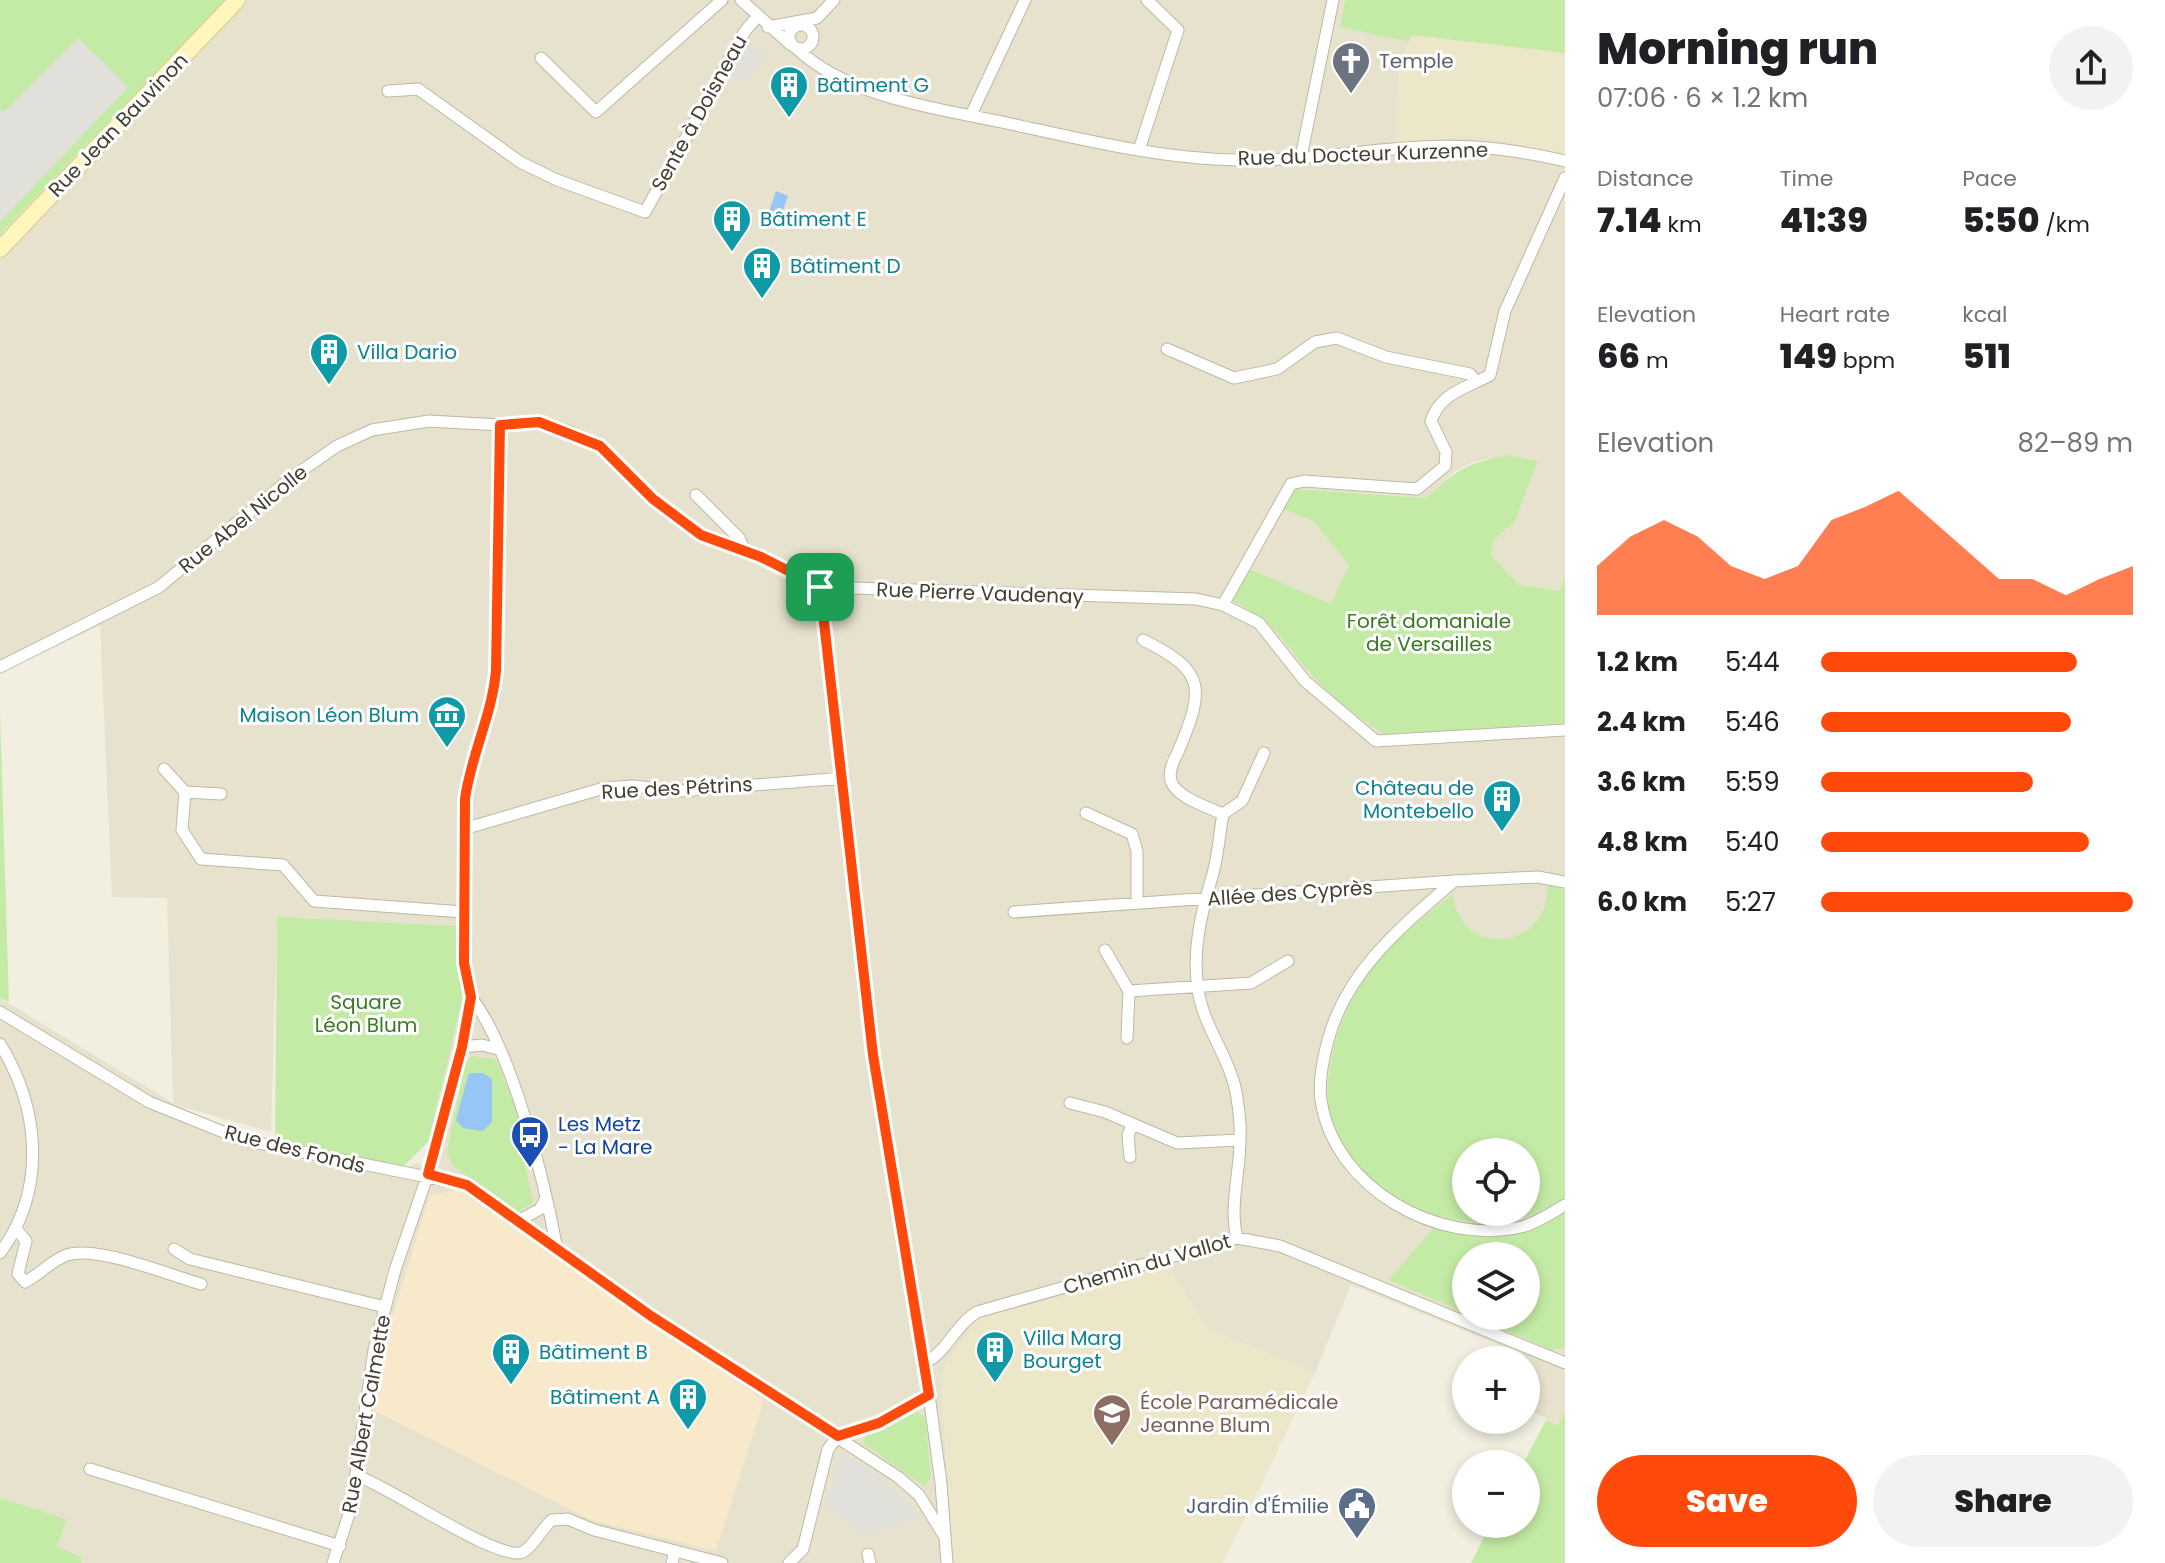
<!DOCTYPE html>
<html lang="en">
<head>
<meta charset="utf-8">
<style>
	:root { --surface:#fff; --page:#f2f2f2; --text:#202124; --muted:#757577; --accent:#ff4a0b }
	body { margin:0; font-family:Poppins,sans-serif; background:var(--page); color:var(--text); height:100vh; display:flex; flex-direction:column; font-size:30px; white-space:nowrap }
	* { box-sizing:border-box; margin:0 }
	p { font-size:26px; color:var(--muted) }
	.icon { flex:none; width:44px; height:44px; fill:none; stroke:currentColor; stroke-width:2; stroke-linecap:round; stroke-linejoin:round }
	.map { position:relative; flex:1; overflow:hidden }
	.panel { display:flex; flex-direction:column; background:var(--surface); width:600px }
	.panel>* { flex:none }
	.buttons { position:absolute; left:1452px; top:1138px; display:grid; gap:16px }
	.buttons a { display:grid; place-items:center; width:88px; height:88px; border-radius:50%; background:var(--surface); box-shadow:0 4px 12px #0003; font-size:40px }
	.pin { position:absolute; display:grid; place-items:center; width:68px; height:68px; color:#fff; margin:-34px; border-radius:16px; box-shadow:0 4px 12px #0006 }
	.round { display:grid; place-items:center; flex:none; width:84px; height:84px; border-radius:42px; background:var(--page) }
	.summary { display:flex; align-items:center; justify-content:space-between; height:136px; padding:0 32px }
	h1 { font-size:44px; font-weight:800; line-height:60px }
	.figures { display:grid; grid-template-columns:repeat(3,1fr); gap:12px; height:136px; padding:8px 32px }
	.figures div { display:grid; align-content:center }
	.figures b { font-size:34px; font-weight:800 }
	.figures small { font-size:22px; font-weight:400 }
	.figures p { font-size:22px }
	.chart { height:224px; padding:16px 32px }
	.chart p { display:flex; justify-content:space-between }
	.chart svg { width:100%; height:144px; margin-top:8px; fill:var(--accent); opacity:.7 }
	.action { display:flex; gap:16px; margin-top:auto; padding:16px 32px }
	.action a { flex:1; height:92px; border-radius:48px; background:var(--accent); color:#fff; font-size:32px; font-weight:800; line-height:92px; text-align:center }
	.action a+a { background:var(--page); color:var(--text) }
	ul { padding:0 32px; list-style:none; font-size:26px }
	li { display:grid; grid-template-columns:128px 96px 1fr; align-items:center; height:60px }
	li i { height:20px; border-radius:10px; background:var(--accent) }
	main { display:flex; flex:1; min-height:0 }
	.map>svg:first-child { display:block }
</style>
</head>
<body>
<main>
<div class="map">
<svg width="1565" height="1563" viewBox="0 0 1565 1563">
	<rect width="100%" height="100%" fill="#f2efe1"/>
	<path fill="#e7e2ce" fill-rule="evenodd" d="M226,0H1345L1341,27L1409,42L1399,69L1397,144L1470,136L1505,141L1565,155V575L1561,591L1519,585L1491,555L1494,540L1515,521L1538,462L1507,455L1472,462L1453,473L1426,498L1296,489L1284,509L1313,521L1349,565L1331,605L1250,569L1264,617L1312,675L1367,723L1386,735L1565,723V1412L1558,1425L1526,1408V1360H1510L1515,1351L1351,1285L1315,1373L1208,1329L946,1362L941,1381L954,1563H81L82,1556L56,1547L66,1519L0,1498V998L173,1103L167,898L112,897L100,625L0,673V234ZM277,917L428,1142L429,1153L423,1166L416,1163L405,1170L346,1167L264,1149L179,1106L271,1132ZM1466,1152H1526V1212H1466ZM430,1196L375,1411L389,1328ZM1466,1256H1526V1316H1466Z"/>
	<path fill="#f7e9c9" d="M458,1190L764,1400L716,1551L591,1520L375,1411L389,1328L430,1195Z"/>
	<path fill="#ede7c9" d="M1411,35L1565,53V155L1505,141L1470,136L1396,144L1399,69Z
		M1170,1268L1208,1329L1315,1373L1223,1563H954L941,1381L946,1363L978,1319Z"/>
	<path fill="#c4eba5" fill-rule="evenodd" d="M0,0H226L0,234Z
		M1345,0H1565V53L1411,35L1409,42L1340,27Z
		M1507,455L1538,461L1515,521L1494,540L1491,555L1519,585L1560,591L1565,575V723L1386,735C1359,719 1330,696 1309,672C1280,638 1274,622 1233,601L1250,569L1331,604L1349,565L1313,521L1283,509L1296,489L1426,498C1455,471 1467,463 1507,455Z
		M0,711L9,1002L0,998Z
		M1547,884L1565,890V1199C1484,1254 1340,1206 1328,1103C1326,1089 1329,1075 1331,1061C1344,985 1394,938 1453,894C1458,960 1552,951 1547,884ZM1466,1152H1526V1212H1466Z
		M277,917L456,926L463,996L428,1142L403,1167L275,1140Z
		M472,1056L496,1059L525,1132L520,1141L533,1202L518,1213L453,1166L447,1151L466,1062Z
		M1565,1212V1348L1551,1350L1473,1316H1526V1256H1466V1313L1389,1280L1434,1227C1496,1234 1508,1243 1565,1212Z
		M917,1412L925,1417L931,1478L924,1486L864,1444L865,1436Z
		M1565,1412V1563H1471L1491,1524H1526V1464H1523L1546,1420L1558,1425Z
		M0,1498L67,1519L57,1546L82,1557L81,1563H0Z"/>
	<path fill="#e2e0da" d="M78,38L128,87L0,222V110L4,112Z
		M745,44L768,54L742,83L726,74Z
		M842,1452L885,1481L920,1518L865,1535L826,1505Z"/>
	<path fill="#96c5f6" d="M776,191L788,196L780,219L768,215Z
		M469,1073H483L492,1079V1122L483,1131L463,1128L456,1120Z"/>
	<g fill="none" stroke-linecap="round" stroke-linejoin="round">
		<g stroke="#beb8a3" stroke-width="13">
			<path id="street" d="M741,0L791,45
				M789 37a12 12 0 1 1 24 0a12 12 0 1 1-24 0Z
				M768,27L817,18L834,0
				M796,48C852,100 939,108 1011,124C1085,140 1162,159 1238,160C1317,162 1397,142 1475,147C1506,149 1535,154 1565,161
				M541,58L596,112L722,0
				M388,91L418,89L520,162L557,180L645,212L745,31L757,17
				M971,115L1025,0
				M1139,150L1178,30L1147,0
				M1301,157L1333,0
				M1167,349L1234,378L1277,369L1315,342L1337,338L1386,357L1470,374L1476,382
				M696,495L739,538L745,551
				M820,587L873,1055L929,1395L941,1483L947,1563
				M1223,605L1291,484L1304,481L1417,489L1445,466L1446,452L1431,421C1441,392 1465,389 1490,375L1505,311L1565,178
				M1143,640C1206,671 1205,688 1178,752C1174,760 1168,771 1171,781C1177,798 1208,807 1223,814
				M0,667L159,587L291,478L337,446L372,430L429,421L500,425L539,422L571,432L600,446L653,499L701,535L761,557L820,587L1196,599L1223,605L1259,623L1305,681L1376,741L1565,730
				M164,769L185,792L182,830L201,859L283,865L314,901L463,912
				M185,792L221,794
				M1086,813L1132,834L1137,851V903
				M467,828L604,788L633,786L680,791L844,778
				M1454,881C1402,926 1347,970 1328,1040C1323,1059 1318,1081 1321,1100C1334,1188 1438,1246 1521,1227C1537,1223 1551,1213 1565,1205
				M1014,912L1454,881L1538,877L1565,882
				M1105,950L1129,991
				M471,997C513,1052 544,1180 557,1249
				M0,1012L149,1102L243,1140L467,1185L651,1316L898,1477L919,1495L943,1534
				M1127,1038L1129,991L1251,983L1288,961
				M0,1044C40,1109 47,1190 0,1253
				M462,1047L482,1045L498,1049
				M1070,1103L1105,1112L1177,1143L1240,1140
				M1130,1157L1128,1135L1133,1124
				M518,1221L540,1209L545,1200
				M17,1230L26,1241L18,1274L25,1282C41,1274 50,1261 67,1255C97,1245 169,1275 201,1284
				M1237,1238C1229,1206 1240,1173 1240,1140C1241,1127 1239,1111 1237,1098C1232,1059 1203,1028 1198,989C1192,951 1201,915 1211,880C1218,860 1219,835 1223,814L1242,801L1264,753
				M174,1249L190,1259L385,1307
				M923,1364C948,1352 954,1326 977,1312L1237,1238L1280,1246L1565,1363
				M838,1436L879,1423L929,1395
				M90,1469L340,1546
				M357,1476C387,1485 500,1563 523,1552C535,1545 541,1529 552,1520L568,1519L594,1530L722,1563
				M868,1554L870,1563
				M333,1563L351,1508L374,1350L395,1270L428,1174L462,1047L471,997L464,963L465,799L468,774L494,696L500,425
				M672,1563L675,1551
				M789,1563L803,1549L828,1449L838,1436"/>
		</g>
		<g stroke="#d7cb8c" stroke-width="18">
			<path id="secondary" d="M0,249L237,0"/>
		</g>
		<use href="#street" stroke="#fff" stroke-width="11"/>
		<use href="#secondary" stroke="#fff6be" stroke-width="16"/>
	</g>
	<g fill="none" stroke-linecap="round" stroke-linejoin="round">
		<g stroke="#fff" stroke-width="16">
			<path id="route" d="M539,422L600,446L653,499L701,535L761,557L820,587L873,1055L929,1395L879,1423L838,1436L651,1316L467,1185L428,1174L462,1047L471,997L464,963L465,799C471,755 492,715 496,671L500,425Z"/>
		</g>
		<use href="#route" stroke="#ff4a0b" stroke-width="10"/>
	</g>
	<defs>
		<g id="church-pin" transform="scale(2)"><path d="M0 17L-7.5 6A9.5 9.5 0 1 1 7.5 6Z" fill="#6b7280" stroke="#fff"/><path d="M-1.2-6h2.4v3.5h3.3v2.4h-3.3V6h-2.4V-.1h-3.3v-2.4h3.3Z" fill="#fff"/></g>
		<g id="building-pin" transform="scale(2)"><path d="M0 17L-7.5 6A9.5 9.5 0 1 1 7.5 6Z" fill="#0f9aa8" stroke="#fff"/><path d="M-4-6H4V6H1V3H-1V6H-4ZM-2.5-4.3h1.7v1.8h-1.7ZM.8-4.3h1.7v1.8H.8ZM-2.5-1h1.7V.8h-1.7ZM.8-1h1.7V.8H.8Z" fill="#fff"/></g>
		<g id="museum-pin" transform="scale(2)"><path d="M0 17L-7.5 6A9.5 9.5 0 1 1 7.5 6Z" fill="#0f9aa8" stroke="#fff"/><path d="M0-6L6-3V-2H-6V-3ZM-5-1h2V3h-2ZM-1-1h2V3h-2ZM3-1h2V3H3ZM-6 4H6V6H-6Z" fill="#fff"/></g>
		<g id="bus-pin" transform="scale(2)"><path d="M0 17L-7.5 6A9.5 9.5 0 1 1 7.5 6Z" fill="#1a4fb4" stroke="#fff"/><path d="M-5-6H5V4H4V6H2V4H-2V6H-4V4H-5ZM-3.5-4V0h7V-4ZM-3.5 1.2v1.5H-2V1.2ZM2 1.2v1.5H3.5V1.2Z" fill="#fff"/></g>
		<g id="school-pin" transform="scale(2)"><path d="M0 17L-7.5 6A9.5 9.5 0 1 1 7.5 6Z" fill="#8d6e63" stroke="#fff"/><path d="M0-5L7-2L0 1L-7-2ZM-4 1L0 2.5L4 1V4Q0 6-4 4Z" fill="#fff"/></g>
		<g id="civic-pin" transform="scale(2)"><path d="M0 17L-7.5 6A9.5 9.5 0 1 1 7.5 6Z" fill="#5c6f8a" stroke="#fff"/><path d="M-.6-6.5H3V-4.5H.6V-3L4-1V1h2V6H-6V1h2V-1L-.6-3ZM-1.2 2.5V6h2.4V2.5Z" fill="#fff"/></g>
	</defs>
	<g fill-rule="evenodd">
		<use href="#church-pin" x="1351" y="61"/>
		<use href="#building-pin" x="789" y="85"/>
		<use href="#building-pin" x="732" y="219"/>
		<use href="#building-pin" x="762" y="266"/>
		<use href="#building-pin" x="329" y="352"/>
		<use href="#museum-pin" x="447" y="715"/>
		<use href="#building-pin" x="1502" y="799"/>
		<use href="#bus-pin" x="530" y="1135"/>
		<use href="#building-pin" x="995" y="1350"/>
		<use href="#building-pin" x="511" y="1352"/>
		<use href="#building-pin" x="688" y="1397"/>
		<use href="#school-pin" x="1112" y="1413"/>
		<use href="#civic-pin" x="1357" y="1506"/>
	</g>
	<g text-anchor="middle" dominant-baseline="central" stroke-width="6" stroke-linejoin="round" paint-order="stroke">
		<g font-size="20" fill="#5b616d" stroke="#fff" text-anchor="start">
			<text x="1379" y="61">Temple</text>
		</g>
		<g font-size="20" fill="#0d838f" stroke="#fff" text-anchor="start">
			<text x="817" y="85">Bâtiment G</text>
			<text x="760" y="219">Bâtiment E</text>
			<text x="790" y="266">Bâtiment D</text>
			<text x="357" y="352">Villa Dario</text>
			<text x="419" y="715" text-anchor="end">Maison Léon Blum</text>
			<text x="1474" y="788" text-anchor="end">Château de<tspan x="1474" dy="23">Montebello</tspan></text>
			<text x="1023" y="1338">Villa Marg<tspan x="1023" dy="23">Bourget</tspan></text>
			<text x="539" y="1352">Bâtiment B</text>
			<text x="660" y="1397" text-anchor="end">Bâtiment A</text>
		</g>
		<g font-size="20" fill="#443e31" stroke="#fff">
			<text transform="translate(699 113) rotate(-61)">Sente à Doisneau</text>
			<text transform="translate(118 125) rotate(-46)">Rue Jean Bauvinon</text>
			<text transform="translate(1363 154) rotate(-2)">Rue du Docteur Kurzenne</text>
			<text transform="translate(243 519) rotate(-39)">Rue Abel Nicolle</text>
			<text transform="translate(980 593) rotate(2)">Rue Pierre Vaudenay</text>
			<text transform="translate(677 788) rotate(-3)">Rue des Pétrins</text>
			<text transform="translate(1290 893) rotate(-4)">Allée des Cyprès</text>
			<text transform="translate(295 1149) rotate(14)">Rue des Fonds</text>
			<text transform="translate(1147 1264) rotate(-16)">Chemin du Vallot</text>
			<text transform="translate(366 1414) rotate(-80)">Rue Albert Calmette</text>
		</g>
		<g font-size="20" fill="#397a21" stroke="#fff">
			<text x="1429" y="621">Forêt domaniale<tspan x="1429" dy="23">de Versailles</tspan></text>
			<text x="366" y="1002">Square<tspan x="366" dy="23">Léon Blum</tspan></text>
		</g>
		<g font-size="20" fill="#164399" stroke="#fff" text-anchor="start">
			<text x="558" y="1124">Les Metz<tspan x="558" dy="23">- La Mare</tspan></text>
		</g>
		<g font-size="20" fill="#785e54" stroke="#fff" text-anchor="start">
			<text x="1140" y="1402">École Paramédicale<tspan x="1140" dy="23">Jeanne Blum</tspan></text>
		</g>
		<g font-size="20" fill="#4e5e75" stroke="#fff" text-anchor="end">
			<text x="1329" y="1506">Jardin d'Émilie</text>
		</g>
	</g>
</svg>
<div class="buttons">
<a><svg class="icon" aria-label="locate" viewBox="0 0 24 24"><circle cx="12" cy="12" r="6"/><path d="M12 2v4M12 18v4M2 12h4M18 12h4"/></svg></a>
<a><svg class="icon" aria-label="layers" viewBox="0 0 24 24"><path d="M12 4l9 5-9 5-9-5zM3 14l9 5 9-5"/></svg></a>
<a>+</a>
<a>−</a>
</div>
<div class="pin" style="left:820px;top:587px;background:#1e9e55"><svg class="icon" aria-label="arrive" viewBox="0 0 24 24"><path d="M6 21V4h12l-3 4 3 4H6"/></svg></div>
</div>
<section class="panel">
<div class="summary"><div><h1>Morning run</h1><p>07:06 · 6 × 1.2 km</p></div><a class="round"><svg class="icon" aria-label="share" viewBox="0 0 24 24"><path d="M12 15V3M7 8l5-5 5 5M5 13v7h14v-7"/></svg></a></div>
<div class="figures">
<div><p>Distance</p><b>7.14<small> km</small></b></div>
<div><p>Time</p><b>41:39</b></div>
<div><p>Pace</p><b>5:50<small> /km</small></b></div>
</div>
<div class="figures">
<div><p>Elevation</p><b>66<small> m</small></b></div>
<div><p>Heart rate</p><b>149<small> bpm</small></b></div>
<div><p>kcal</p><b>511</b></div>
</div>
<div class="chart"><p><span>Elevation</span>82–89 m</p>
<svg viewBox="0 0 160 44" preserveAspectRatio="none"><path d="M0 44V29L10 20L20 15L30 20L40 29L50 33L60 29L70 15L80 11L90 6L100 15L110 24L120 33L130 33L140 38L150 33L160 29V44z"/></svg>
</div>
<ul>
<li><b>1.2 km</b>5:44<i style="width:82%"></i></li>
<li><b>2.4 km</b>5:46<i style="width:80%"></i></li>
<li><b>3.6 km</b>5:59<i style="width:68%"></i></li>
<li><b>4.8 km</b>5:40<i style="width:86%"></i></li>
<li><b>6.0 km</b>5:27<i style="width:100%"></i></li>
</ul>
<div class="action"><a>Save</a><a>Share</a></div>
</section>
</main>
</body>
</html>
